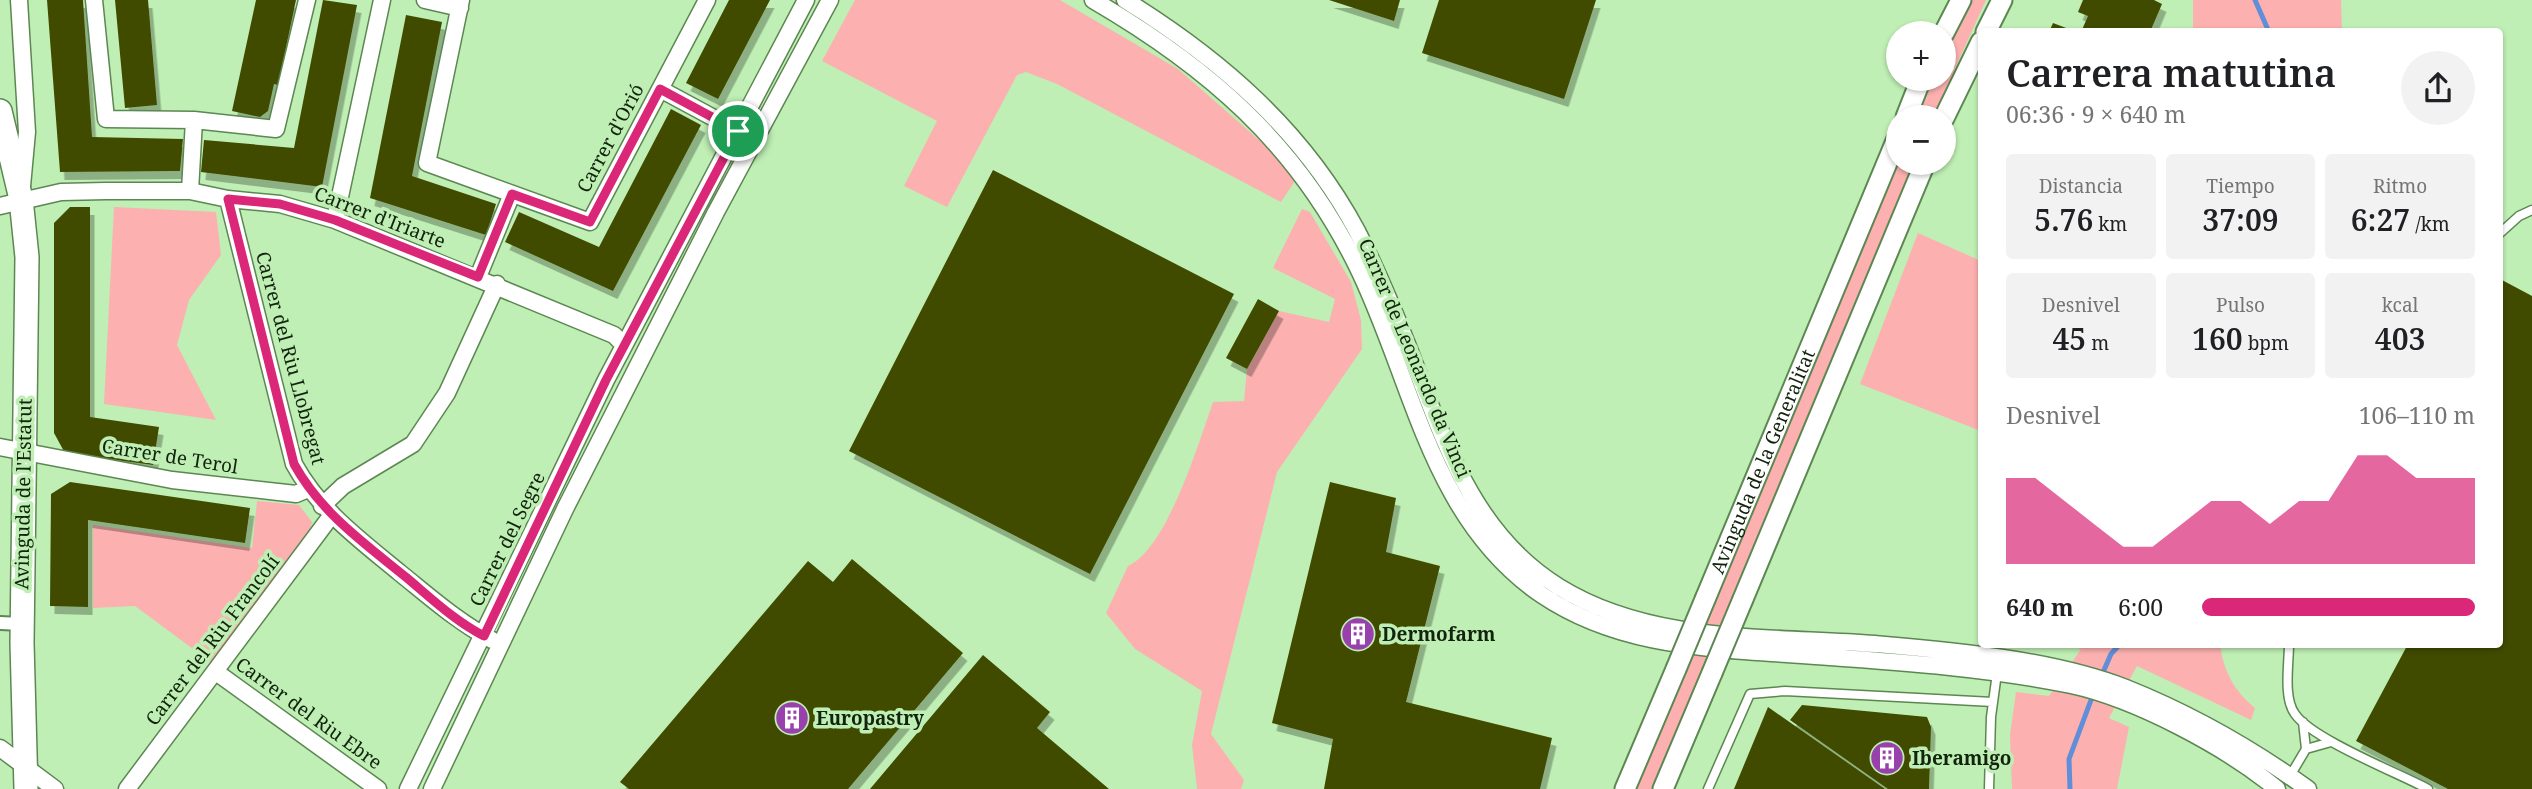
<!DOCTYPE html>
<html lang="es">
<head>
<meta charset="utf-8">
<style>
	:root { --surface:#fff; --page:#f2f2f2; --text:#202124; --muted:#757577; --accent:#db2777 }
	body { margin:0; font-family:"Noto Serif",serif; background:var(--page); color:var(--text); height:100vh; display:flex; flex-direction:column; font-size:26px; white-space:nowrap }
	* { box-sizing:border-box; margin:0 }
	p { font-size:23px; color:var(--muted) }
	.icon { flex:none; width:38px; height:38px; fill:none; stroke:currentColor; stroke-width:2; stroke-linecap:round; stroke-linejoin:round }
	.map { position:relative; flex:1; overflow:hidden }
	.panel { position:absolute; left:1978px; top:28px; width:525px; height:620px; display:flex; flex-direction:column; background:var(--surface); border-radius:7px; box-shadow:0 2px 5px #0004 }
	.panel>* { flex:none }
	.buttons { position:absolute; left:1886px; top:21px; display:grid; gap:14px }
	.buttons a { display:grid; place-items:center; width:70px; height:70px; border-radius:50%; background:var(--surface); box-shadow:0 2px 5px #0004; font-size:35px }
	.pin { position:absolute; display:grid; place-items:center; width:60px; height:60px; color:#fff; margin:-30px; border:4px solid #fff; border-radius:50%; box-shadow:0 2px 7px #0007 }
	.round { display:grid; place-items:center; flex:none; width:74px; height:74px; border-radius:37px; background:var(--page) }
	.head { display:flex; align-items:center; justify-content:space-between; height:119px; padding:0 28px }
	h1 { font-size:38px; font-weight:600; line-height:52px }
	.metrics { display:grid; grid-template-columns:repeat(3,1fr); gap:10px; height:119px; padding:7px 28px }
	.metrics div { display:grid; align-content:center; border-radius:7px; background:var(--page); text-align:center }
	.metrics b { font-size:30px; font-weight:600 }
	.metrics small { font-size:19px; font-weight:400 }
	.metrics p { font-size:19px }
	.chart { height:196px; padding:14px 28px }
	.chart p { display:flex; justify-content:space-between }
	.chart svg { width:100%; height:126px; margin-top:7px; fill:var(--accent); opacity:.7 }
	ul { padding:0 28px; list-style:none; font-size:23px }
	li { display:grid; grid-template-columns:112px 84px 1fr; align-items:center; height:52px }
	li i { height:18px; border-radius:9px; background:var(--accent) }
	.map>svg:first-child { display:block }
</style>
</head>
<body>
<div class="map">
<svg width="2532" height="789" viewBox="0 0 2532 789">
	<defs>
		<filter id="shadow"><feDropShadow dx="4.5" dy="8" stdDeviation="0" flood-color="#0004"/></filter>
	</defs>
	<rect width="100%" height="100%" fill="#bfefb4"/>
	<path fill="#fcb1b0" d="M855,0H1060L1178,69L1299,175L1281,202L1057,84L1026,72L1017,75L947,207L904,186L937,121L822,61Z
		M1972,0H1986L1933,117H1917L1934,79H1944V57Z
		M2193,0H2341L2342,31H2193Z
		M1899,160V163H1913L1652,789H1637Z
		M114,207L216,212L221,255L189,300L177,345L216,420L104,404Z
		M1302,209L1310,212L1351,282L1361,320L1362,349L1277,472L1211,734L1244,780L1241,789H1197L1192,745L1202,691L1135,649L1106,613L1128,566C1167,549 1199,442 1213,402L1244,401L1247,369L1279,311L1329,322L1335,299L1273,268Z
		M1918,233L1981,261V431L1860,384Z
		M257,501L299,505L312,522L310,530L212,663L135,606L93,608V525L252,548Z
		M2063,644H2220C2223,670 2234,691 2255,708L2251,720L2137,666L2109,718L2129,727L2117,789H2012L2010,735L2016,692L2049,696L2081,649Z"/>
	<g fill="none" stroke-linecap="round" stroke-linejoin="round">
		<path stroke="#618ed8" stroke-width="5" d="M2255,0L2269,32
			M2101,677L2111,654L2120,644
			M2070,789L2069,759L2094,692"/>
	</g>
	<path fill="#404c00" filter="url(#shadow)" d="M47,0H83L92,137L183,139L180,171L60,172Z
		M115,0H148L157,105L125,108Z
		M256,0H296L278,85L274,84L268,111L260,117L232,111Z
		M323,0L357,5L322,187L201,172L204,140L294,148Z
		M729,0H770L718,99L686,83Z
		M1329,0H1400L1394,21Z
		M1439,0H1596L1564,99L1422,53Z
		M2083,0H2154L2162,4L2150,32H2081L2088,16L2078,12Z
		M406,15L442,22L412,176L496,204L486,235L370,198Z
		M2053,23L2074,31V32H2049Z
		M671,109L701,125L613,291L505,242L519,212L599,247Z
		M993,170L1234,294L1090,574L849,451Z
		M70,207H90V417L159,427L153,465L65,453L54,433V223Z
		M2502,280L2532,296V789H2448L2356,741L2408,644H2499V285Z
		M1258,299L1279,311L1247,369L1226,358Z
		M70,482L250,508L245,543L88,520V607L50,606L51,494Z
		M1330,482L1396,498L1386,552L1440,566L1406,702L1552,738L1540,789H1324L1333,739L1272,723Z
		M852,559L963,653L848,789H629L620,782L808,561L833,582Z
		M983,655L1050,712L1037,728L1109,789H870Z
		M1802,705L1927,717L1931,727L1929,789H1888L1790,720Z
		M1768,707L1885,789H1734Z"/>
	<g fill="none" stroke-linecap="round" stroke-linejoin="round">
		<g stroke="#5c8752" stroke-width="11">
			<path id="service" d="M2499,234L2519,216L2532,210
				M2289,644C2289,664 2283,698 2295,714C2312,739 2398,773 2428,789
				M2303,722L2306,749
				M2290,776L2306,749L2331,742
				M1708,789L1750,694L1785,691L1993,702
				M1989,789L1991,717L1997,673"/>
		</g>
		<g stroke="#5c8752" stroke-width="16">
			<path id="pedestrian" d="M0,623L22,624"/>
		</g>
		<g stroke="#5c8752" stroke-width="19">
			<path id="minor" d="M19,0L27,132L22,186
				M94,0L106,119L194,120L276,129L307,0
				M425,0L460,8
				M461,0L427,163L590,222L707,0
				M1093,0C1208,67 1296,143 1356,264C1413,378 1429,518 1542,595C1616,645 1702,648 1787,654C1882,661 1978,666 2071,685C2136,699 2226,747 2277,789
				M1125,0C1220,59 1303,130 1357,231C1376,268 1392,306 1407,344C1443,436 1470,532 1559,587C1651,644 1771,636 1875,644C1955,651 2051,659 2126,688C2191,714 2251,748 2308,789
				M660,89L738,131
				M190,191L194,120
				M228,199L294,464C320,511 359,539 400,573C430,597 458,622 492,640
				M0,206L61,192L106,191H190L228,199L280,204L335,220L614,335L624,345
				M335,220L382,0
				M478,277L512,194
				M0,447L172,480L296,494L308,489
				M322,506L343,486L413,444L447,393L497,284
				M216,672L378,789
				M0,748L55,789
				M127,789L331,516
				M408,789L606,380L806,0
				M432,789L565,509L716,212L830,0"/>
		</g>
		<g stroke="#5c8752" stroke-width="23">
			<g id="tertiary">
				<path d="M1986,32L2002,0"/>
				<path d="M1944,33L1961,0"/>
				<path d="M1906,117L1921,79"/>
				<path d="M1944,118L1981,42"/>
				<path id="s1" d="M1706,597L1899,134"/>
				<path d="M1743,599L1925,163"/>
				<path d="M1625,789L1676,669"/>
				<path d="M1663,789L1712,673"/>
			</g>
		</g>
		<g stroke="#5c8752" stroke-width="26">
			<path id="secondary" d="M0,111L21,199L27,257L22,643L26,789"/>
		</g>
		<use href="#service" stroke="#fff" stroke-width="8"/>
		<use href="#pedestrian" stroke="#fff" stroke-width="12"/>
		<use href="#minor" stroke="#fff" stroke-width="16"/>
		<use href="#tertiary" stroke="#fff" stroke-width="19"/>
		<use href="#secondary" stroke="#fff" stroke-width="23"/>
		<g stroke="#5c8752" stroke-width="23" stroke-linecap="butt">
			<path id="tertiary-bridge" d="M1676,669L1706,597
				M1712,673L1743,599"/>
		</g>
		<use href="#tertiary-bridge" stroke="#fff" stroke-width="19"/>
	</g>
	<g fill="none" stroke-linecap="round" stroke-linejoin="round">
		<g stroke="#fff" stroke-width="14">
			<path id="route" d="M660,89L738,131L606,380L484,636C455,621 432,599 407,578C364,543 321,513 294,464L228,199L280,204L335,220L478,277L512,194L590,222Z"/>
		</g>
		<use href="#route" stroke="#db2777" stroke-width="9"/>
	</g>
	<defs>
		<g id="building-disc" transform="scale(1.75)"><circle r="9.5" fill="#9840ac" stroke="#bfefb4"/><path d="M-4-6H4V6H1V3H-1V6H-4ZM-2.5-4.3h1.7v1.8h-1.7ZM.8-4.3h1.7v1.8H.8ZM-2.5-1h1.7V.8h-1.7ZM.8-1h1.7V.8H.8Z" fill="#fff"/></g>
	</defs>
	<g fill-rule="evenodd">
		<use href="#building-disc" x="1358" y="634"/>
		<use href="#building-disc" x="792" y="718"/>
		<use href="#building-disc" x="1887" y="758"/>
	</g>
	<g text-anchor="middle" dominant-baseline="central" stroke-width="7" stroke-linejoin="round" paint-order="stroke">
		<g font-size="19" fill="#12240e" stroke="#bfefb4">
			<text transform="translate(610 138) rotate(-62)">Carrer d'Orió</text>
			<text transform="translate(380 217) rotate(21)">Carrer d'Iriarte</text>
			<text transform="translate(291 358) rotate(75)">Carrer del Riu Llobregat</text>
			<text transform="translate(1415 358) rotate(67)">Carrer de Leonardo da Vinci</text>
			<text transform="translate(170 456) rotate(9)">Carrer de Terol</text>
			<text stroke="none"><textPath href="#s1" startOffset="147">Avinguda de la Generalitat</textPath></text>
			<text transform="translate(23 494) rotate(-89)">Avinguda de l'Estatut</text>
			<text transform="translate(507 539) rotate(-64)">Carrer del Segre</text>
			<text transform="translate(212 640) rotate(-53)">Carrer del Riu Francolí</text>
			<text transform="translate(309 713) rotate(36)">Carrer del Riu Ebre</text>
		</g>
		<g font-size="19" font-weight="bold" fill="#12240e" stroke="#bfefb4" text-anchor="start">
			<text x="1382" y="634">Dermofarm</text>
			<text x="816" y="718">Europastry</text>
			<text x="1912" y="758">Iberamigo</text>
		</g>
	</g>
</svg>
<div class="buttons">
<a>+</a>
<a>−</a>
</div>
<div class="pin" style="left:738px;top:131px;background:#1e9e55"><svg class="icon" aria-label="arrive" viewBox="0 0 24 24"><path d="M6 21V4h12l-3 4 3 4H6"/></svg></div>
<section class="panel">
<div class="head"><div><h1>Carrera matutina</h1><p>06:36 · 9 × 640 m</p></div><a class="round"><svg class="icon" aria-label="share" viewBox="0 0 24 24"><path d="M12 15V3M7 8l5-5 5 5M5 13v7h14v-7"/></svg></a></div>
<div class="metrics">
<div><p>Distancia</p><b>5.76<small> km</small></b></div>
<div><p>Tiempo</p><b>37:09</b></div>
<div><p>Ritmo</p><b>6:27<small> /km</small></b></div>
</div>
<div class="metrics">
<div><p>Desnivel</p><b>45<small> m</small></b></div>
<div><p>Pulso</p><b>160<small> bpm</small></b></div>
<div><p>kcal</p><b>403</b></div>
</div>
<div class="chart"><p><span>Desnivel</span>106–110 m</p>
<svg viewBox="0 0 160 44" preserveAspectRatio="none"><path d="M0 44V14L10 14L20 22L30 30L40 38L50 38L60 30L70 22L80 22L90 30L100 22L110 22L120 6L130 6L140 14L150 14L160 14V44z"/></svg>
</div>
<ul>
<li><b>640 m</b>6:00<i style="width:100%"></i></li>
</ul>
</section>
</div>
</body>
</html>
